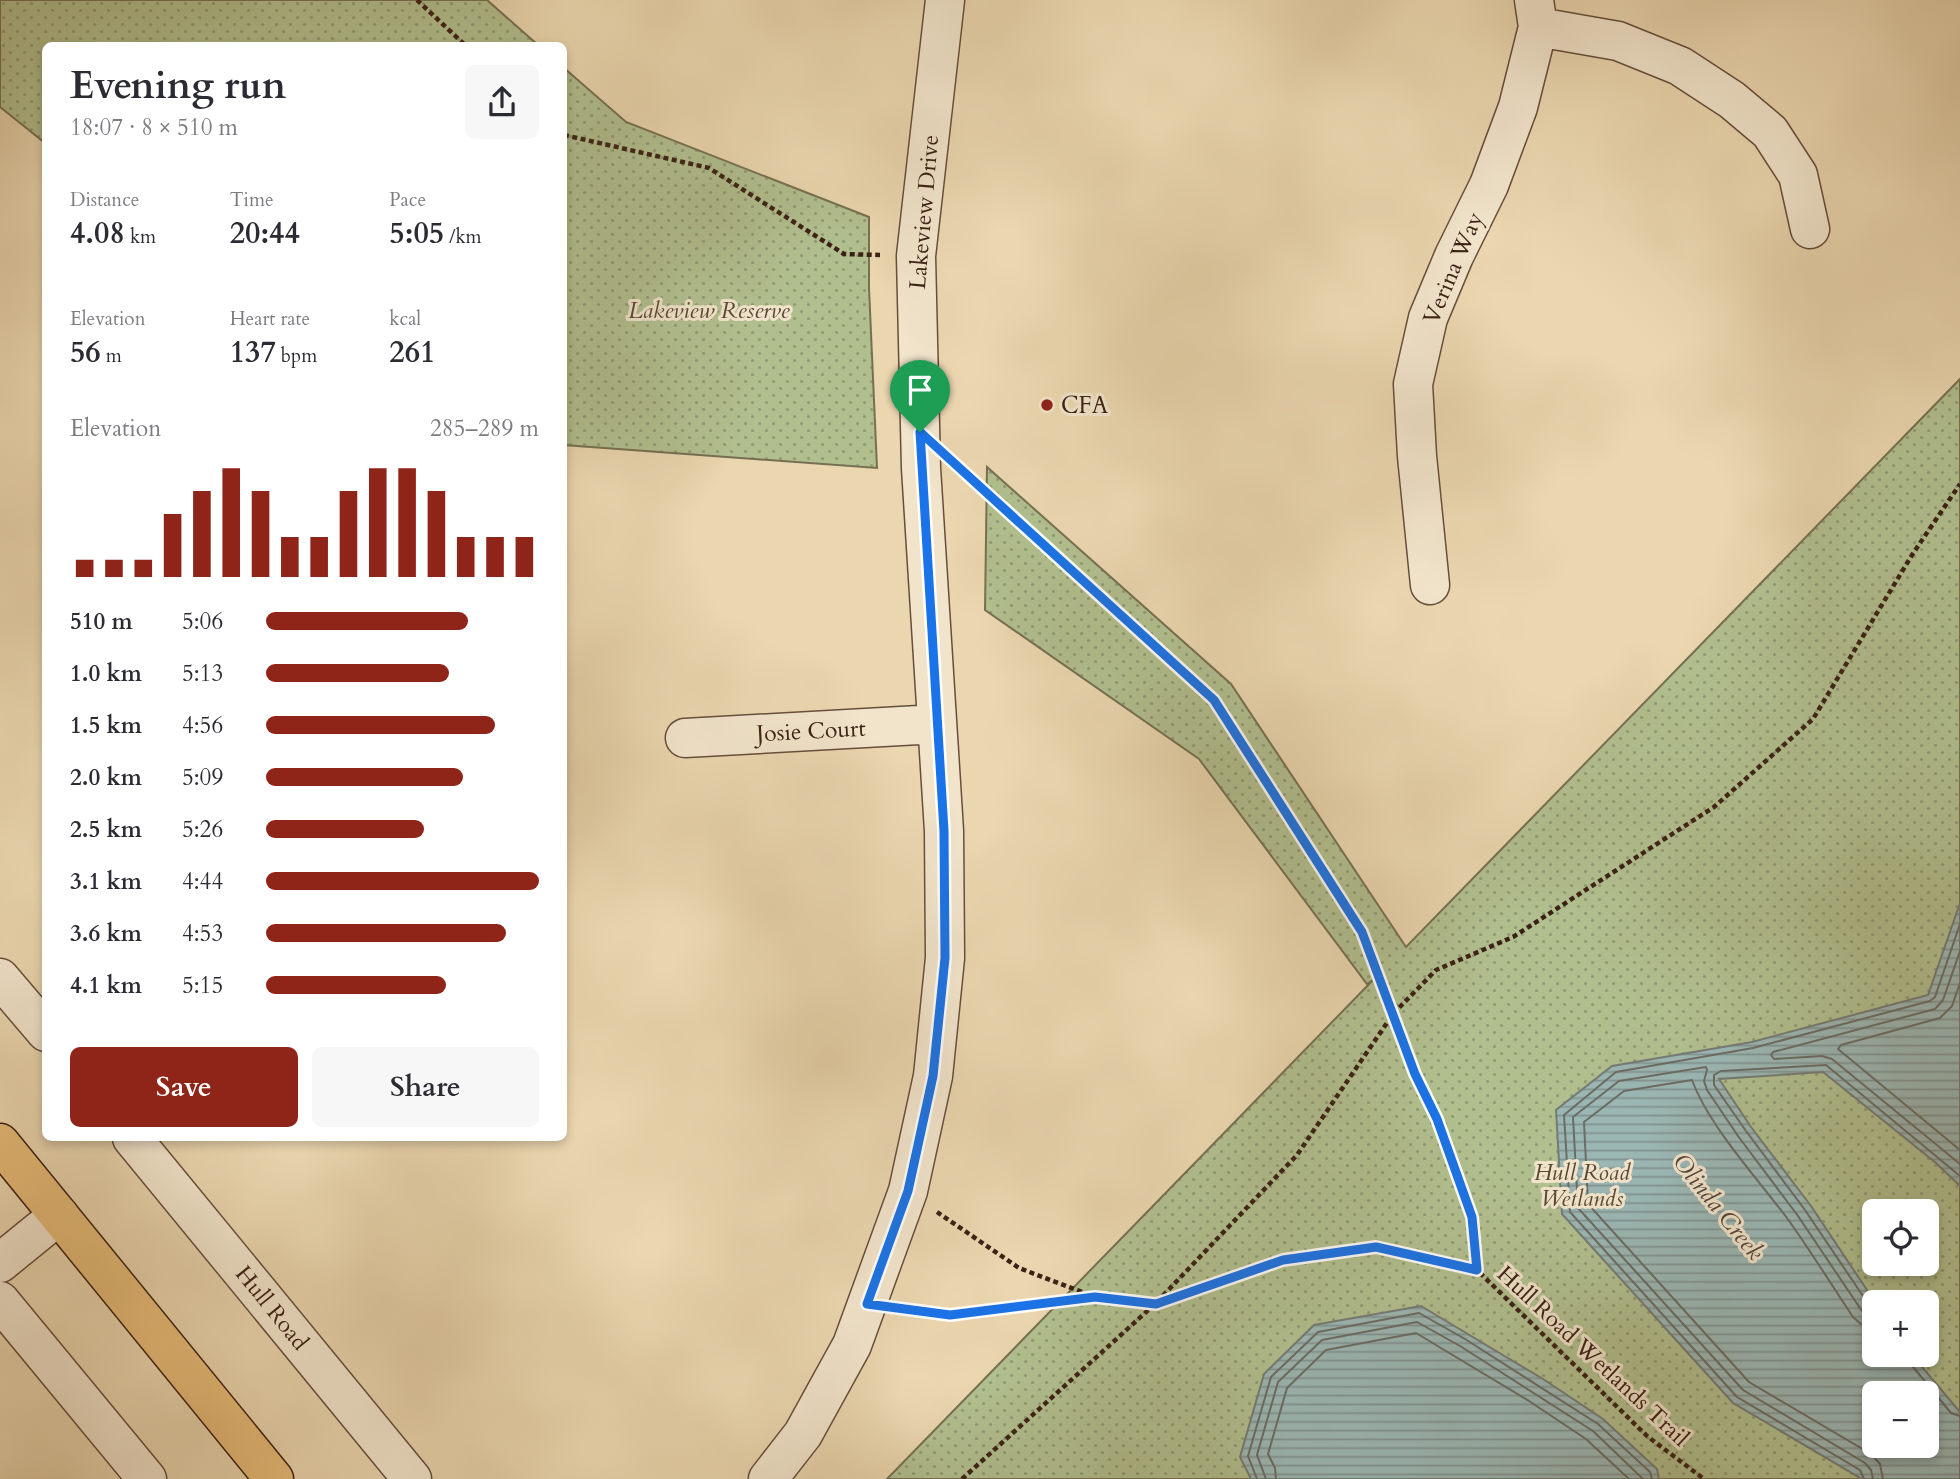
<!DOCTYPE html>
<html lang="en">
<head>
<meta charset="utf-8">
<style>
	:root { --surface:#fff; --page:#f7f7f7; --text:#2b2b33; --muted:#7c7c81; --accent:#8f2418 }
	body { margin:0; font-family:Cardo,serif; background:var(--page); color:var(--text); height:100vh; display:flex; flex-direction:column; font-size:26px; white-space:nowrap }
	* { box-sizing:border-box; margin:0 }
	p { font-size:23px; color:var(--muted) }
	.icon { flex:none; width:38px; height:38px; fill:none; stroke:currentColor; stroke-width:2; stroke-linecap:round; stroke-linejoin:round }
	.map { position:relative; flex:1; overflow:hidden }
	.side { position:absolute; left:42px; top:42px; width:525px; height:1099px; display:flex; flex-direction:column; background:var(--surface); border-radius:10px; box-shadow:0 4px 10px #0003 }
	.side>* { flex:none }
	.fabs { position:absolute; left:1862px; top:1199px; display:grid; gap:14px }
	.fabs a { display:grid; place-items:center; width:77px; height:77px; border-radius:10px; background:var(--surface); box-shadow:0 4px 10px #0003; font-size:35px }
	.pin { position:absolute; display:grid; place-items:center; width:60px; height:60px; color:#fff; margin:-72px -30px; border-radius:50% 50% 50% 0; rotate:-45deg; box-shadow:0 0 7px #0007 }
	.pin .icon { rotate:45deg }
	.round { display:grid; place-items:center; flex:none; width:74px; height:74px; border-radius:10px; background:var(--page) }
	.overview { display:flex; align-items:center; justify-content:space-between; height:119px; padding:0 28px }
	h1 { font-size:38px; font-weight:800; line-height:52px }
	.stats { display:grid; grid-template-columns:repeat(3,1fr); gap:10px; height:119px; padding:7px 28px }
	.stats div { display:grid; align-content:center }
	.stats b { font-size:30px; font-weight:800 }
	.stats small { font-size:19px; font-weight:400 }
	.stats p { font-size:19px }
	.chart { height:196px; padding:14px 28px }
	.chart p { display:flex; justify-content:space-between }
	.chart svg { width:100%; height:126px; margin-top:7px; stroke:var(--accent); stroke-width:6 }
	.primary-button { display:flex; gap:14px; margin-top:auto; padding:14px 28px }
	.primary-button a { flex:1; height:80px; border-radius:10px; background:var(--accent); color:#fff; font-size:28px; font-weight:800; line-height:80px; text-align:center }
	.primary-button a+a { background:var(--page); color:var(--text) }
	ul { padding:0 28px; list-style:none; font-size:23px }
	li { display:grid; grid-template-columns:112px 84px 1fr; align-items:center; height:52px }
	li i { height:18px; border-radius:9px; background:var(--accent) }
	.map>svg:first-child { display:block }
</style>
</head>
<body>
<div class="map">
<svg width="1960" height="1479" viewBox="0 0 1960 1479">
	<defs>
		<pattern id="grass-dots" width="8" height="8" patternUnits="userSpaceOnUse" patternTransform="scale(1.75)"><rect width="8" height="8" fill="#b1bf8f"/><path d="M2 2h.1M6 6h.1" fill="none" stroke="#919b74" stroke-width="1.8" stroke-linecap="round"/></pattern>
		<pattern id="water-rules" width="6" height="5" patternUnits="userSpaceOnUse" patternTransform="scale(1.75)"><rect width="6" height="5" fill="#9bb7b4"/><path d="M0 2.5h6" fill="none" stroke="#809491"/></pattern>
	</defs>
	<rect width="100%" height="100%" fill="#ead6af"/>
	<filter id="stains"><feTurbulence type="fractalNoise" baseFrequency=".00286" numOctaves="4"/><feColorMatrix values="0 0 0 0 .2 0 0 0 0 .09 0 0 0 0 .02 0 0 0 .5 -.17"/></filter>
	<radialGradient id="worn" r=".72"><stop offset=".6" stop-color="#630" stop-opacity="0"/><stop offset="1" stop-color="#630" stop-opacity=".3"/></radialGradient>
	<path fill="url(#grass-dots)" stroke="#767052" stroke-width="2" fill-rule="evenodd" d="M0,0H487L538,45L46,46L45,143L0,107Z
		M564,68L626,122L869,217V288L877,468L564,445Z
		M1960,379V1479H887L1374,979L1367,984L1199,759L985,610L987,467L1231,684L1406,947ZM1874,1211H1927V1264H1874ZM1874,1302H1927V1354H1874ZM1874,1393H1927V1446H1874Z"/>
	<path fill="url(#water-rules)" stroke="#757b74" stroke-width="2" fill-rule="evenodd" d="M1960,903V1186L1936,1163L1823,1072L1719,1079L1751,1127L1811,1206L1875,1302L1874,1354L1912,1355L1960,1412V1479H1862L1733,1403L1562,1214L1556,1110L1612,1066L1752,1042L1928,995ZM1874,1393H1927V1446H1874Z
		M1421,1306L1543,1379L1603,1419L1657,1469L1659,1479H1251L1240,1457L1264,1374L1314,1325Z"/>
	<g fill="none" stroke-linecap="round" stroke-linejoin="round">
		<path stroke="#6b6c64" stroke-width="2" d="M1960,951L1943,1000L1935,1009L1773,1052L1771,1055L1774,1059L1822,1056L1832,1059L1960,1164
			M1960,983L1952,1006L1940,1018L1841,1045L1838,1049L1960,1150
			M1874,1309L1869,1305L1805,1210L1746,1131L1714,1085V1075L1721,1071L1826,1065L1960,1176
			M1874,1328L1861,1324L1853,1317C1831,1284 1810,1250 1787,1218C1757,1178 1709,1126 1692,1080L1624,1091L1584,1122L1588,1204L1749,1382L1871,1454L1880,1464L1883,1479
			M1907,1354L1909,1362L1951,1413L1960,1416
			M1257,1479L1248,1456L1271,1377L1318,1332L1419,1313L1465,1339L1598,1424L1650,1472L1652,1479
			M1266,1479L1257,1455L1278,1382L1322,1340L1417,1322L1460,1346L1593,1431L1643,1479
			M1276,1479L1275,1468L1268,1454L1287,1388L1326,1350L1416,1333L1529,1401L1586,1439L1629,1479
			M1864,1479L1860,1470L1737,1397L1570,1212L1564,1115L1616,1072L1753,1048L1930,1001L1935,997L1960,924
			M1873,1479L1871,1470L1865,1463L1743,1390L1578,1208L1573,1117L1619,1081L1706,1067L1707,1070L1704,1081L1707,1090L1738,1136L1798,1216L1862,1311L1874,1318"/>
		<g stroke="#674e3c" stroke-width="41">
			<path id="minor" d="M1538,27L1618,41L1680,66L1732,100L1770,132L1798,175L1810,229
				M1430,585L1417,456L1413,384L1428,318L1454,256L1489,185L1518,107L1538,27L1534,0
				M685,738L937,724
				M0,978L46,1032
				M132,1138L412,1479
				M0,1263L59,1215
				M0,1301L147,1479
				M768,1479L803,1434L852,1345L908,1191L933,1076L945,958L944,831L921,468L916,256L945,0"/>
		</g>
		<g stroke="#3b2115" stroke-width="41">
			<path id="major" d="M0,1143L274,1479"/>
		</g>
		<path stroke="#3b2115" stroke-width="4.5" stroke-dasharray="5 3.5" stroke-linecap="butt" d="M417,0L466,46
			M564,135L709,168L844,254L880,255
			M956,465L1214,700L1362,932L1415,1074L1438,1119L1472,1217L1477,1270
			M937,1212L1019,1268L1095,1297L1155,1304L1283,1260L1376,1247L1477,1270L1647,1436L1704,1479
			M901,1308L950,1315L1094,1297
			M962,1479L1155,1304L1297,1155L1393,1014L1436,970L1513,937L1714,807L1813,719L1912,555L1960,484"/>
		<use href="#minor" stroke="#f1e4cb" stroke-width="38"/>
		<use href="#major" stroke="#e5bb78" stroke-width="38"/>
	</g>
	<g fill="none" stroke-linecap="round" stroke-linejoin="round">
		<g stroke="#fff" stroke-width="14">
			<path id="route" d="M920,432L1214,700L1362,932L1415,1074L1437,1119L1472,1217L1477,1270L1376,1247L1283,1260L1156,1304L1095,1297L950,1315L867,1304L908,1191L933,1076L945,958L944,831Z"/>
		</g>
		<use href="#route" stroke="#1a73e8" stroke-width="9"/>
	</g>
	<circle fill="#8f2418" stroke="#f1e4cb" stroke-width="2.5" cx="1047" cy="405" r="7"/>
	<g text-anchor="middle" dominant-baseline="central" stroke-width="6" stroke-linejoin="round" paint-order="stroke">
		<g font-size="23" fill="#3b2115" stroke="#f1e4cb">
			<text transform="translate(924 212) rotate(-85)">Lakeview Drive</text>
			<text transform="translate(1453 268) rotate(-67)">Verina Way</text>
			<text transform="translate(811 731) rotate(-3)">Josie Court</text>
			<text transform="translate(272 1308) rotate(51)">Hull Road</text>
			<text transform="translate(1593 1356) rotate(43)">Hull Road Wetlands Trail</text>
		</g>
		<g font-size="23" font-style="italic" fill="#584834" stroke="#f1e4cb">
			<text x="709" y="310">Lakeview Reserve</text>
			<text x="1582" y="1172">Hull Road<tspan x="1582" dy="26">Wetlands</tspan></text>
		</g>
		<g font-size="23" fill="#3b2115" stroke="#f1e4cb" text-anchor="start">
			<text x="1061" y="405">CFA</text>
		</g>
		<g font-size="24" font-style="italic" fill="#53463d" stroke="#f1e4cb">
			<text transform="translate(1718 1207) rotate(51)">Olinda Creek</text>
		</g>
	</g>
	<rect width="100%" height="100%" filter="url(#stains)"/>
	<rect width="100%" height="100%" fill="url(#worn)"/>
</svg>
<div class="fabs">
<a><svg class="icon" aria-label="locate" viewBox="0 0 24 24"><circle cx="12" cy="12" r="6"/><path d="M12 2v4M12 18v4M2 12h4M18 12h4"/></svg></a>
<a>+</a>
<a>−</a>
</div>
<div class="pin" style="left:920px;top:432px;background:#1e9e55"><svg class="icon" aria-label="arrive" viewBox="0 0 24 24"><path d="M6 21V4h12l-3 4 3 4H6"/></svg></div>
<section class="side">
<div class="overview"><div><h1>Evening run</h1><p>18:07 · 8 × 510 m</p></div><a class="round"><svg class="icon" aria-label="share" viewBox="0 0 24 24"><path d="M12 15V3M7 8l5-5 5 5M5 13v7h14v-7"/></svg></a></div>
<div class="stats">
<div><p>Distance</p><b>4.08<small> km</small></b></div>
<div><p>Time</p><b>20:44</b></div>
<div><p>Pace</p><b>5:05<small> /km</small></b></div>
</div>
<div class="stats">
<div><p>Elevation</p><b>56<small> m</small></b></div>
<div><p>Heart rate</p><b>137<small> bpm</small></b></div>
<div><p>kcal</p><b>261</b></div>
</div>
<div class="chart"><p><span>Elevation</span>285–289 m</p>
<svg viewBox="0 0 160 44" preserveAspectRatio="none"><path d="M5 44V38M15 44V38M25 44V38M35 44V22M45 44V14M55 44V6M65 44V14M75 44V30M85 44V30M95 44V14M105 44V6M115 44V6M125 44V14M135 44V30M145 44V30M155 44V30"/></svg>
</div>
<ul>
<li><b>510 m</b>5:06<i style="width:74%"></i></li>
<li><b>1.0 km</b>5:13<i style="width:67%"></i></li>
<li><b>1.5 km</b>4:56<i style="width:84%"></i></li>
<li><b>2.0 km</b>5:09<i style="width:72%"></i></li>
<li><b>2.5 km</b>5:26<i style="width:58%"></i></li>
<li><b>3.1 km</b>4:44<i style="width:100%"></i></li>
<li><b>3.6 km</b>4:53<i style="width:88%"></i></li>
<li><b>4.1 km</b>5:15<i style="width:66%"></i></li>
</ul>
<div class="primary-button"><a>Save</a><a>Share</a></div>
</section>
</div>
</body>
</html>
